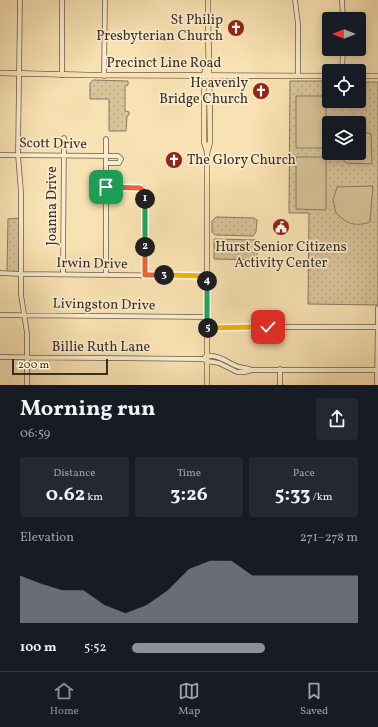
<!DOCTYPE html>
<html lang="en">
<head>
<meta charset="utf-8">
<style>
	:root { --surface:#171b24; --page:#242831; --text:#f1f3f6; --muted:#9ea1a6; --line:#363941; --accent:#8c9099 }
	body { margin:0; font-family:Vollkorn,serif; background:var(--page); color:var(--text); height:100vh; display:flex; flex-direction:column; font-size:15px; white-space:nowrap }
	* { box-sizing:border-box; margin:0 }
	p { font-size:13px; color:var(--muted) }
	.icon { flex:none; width:22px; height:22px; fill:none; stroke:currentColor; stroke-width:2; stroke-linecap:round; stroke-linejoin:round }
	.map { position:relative; height:385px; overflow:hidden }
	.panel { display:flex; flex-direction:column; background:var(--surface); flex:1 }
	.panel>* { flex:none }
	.needle { width:26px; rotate:270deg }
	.tools { position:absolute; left:322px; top:12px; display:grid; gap:8px }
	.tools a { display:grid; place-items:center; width:44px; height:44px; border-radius:4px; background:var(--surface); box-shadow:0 2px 10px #0003; font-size:20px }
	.scale { position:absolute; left:12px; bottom:10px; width:96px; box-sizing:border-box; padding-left:4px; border:2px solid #3a2f27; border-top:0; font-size:11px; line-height:14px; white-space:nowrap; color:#3a2f27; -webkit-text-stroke:3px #faeccd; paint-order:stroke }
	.pin { position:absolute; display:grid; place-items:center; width:34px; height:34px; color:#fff; margin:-17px; border-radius:8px; box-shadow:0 2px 6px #0006 }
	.km { position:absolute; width:20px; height:20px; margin:-10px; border-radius:50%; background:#222; color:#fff; font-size:11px; line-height:20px; text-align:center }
	.round { display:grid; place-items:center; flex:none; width:42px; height:42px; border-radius:4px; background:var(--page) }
	.summary { display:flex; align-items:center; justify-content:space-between; height:68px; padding:0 20px }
	h1 { font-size:22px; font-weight:700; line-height:30px }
	.figures { display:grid; grid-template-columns:repeat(3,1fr); gap:6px; height:68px; padding:4px 20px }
	.figures div { display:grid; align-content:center; border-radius:4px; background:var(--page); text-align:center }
	.figures b { font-size:20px; font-weight:700 }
	.figures small { font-size:11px; font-weight:400 }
	.figures p { font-size:11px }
	.chart { height:112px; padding:8px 20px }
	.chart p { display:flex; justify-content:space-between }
	.chart svg { width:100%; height:72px; margin-top:4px; fill:var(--accent); opacity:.7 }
	ul { padding:0 20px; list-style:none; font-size:13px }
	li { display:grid; grid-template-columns:64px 48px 1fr; align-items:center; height:30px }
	li i { height:10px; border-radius:5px; background:var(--accent) }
	.menu { display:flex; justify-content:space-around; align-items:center; height:56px; border-top:1px solid var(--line); background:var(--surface); font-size:11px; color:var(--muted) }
	.menu a { display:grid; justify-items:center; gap:2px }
	.menu .selected { color:var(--accent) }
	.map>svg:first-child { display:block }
</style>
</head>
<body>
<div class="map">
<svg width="378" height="385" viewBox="0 0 378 385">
	<defs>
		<pattern id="grass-dots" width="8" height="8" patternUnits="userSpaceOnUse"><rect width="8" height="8" fill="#d8c39a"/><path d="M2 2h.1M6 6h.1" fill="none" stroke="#baa885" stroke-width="1.8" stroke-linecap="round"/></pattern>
	</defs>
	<rect width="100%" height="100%" fill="#f8e1b2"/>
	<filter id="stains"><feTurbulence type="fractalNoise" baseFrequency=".005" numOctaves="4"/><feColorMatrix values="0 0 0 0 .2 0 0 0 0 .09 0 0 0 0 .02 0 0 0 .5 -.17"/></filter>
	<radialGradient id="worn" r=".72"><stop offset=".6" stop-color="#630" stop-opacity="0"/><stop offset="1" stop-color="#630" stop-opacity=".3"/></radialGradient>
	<path fill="url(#grass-dots)" stroke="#897960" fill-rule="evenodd" d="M93,80L128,81V85L125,86V111L129,112V115L127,116L126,131H109V99H90V83Z
		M290,81H329V101H359V82H378V305L308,304L309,213H289ZM329,123H359V153H329Z
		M216,217L254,218L257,220L256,232L253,236L215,235L212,232V221Z
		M20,218L19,272H7L8,219Z
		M214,239L257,240V260L214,259Z"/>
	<path fill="#d8c39a" stroke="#897960" d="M296,96H326V148H296Z
		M362,131L371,134L372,164L346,163L344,161L342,153H359V132Z
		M296,157H326V210L296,209Z
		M373,186L370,222C355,227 347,224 336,213L333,200L337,187Z"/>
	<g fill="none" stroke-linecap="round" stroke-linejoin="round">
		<g stroke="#6a5c4a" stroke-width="5.5">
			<path id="minor" d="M20,0L18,155L21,192V295L27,333V385
				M295,0L298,24V76
				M342,0L343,19
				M342,71L343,49
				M62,75V0
				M104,76L105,0
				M0,155L118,156L121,159L119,163H106
				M106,187H138L142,188L145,192V275
				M0,273L21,274L207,276
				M63,274L64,138
				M106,275V139
				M0,315L207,317
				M207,327H378
				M0,357L202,359L207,361L219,363L237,372H245L252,370H378
				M205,357C218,353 227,363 239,367C243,368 247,368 252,370
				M280,369V385
				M377,385L378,308"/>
		</g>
		<g stroke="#3a2f27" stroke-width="6">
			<path id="major" d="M0,73L88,75L329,76
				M359,76H378
				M207,151L204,142V75L207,63
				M207,385V153L210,142C210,95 208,48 208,0"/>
		</g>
		<use href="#minor" stroke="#faeccd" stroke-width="4"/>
		<use href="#major" stroke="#f8e1b2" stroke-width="5"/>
	</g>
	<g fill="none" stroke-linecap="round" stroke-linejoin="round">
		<g stroke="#fff" stroke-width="8">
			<path id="split-1" d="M106,187L140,188L145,192V199"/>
		</g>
		<g stroke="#fff" stroke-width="8">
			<path id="split-2" d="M145,247V199"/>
		</g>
		<g stroke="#fff" stroke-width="8">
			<path id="split-3" d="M145,247V275H164"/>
		</g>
		<g stroke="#fff" stroke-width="8">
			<path id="split-4" d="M164,275L207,276V281"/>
		</g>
		<g stroke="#fff" stroke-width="8">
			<path id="split-5" d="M207,281V328H208"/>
		</g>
		<g stroke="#fff" stroke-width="8">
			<path id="split-6" d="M208,328L256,327"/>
		</g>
		<g stroke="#fff" stroke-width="8">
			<path id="split-7" d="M256,327H268"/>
		</g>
		<use href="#split-1" stroke="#f0652b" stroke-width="5"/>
		<use href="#split-2" stroke="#22a559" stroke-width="5"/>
		<use href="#split-3" stroke="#f0652b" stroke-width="5"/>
		<use href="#split-4" stroke="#f5b400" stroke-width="5"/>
		<use href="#split-5" stroke="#22a559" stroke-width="5"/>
		<use href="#split-6" stroke="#f5b400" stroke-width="5"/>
		<use href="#split-7" stroke="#22a559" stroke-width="5"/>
	</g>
	<defs>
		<g id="church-disc" transform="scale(0.9)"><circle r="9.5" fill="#8f2418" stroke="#faeccd"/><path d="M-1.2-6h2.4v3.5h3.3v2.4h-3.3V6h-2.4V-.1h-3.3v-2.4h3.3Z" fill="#fff"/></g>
		<g id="civic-disc" transform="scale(0.9)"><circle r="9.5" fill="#8f2418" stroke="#faeccd"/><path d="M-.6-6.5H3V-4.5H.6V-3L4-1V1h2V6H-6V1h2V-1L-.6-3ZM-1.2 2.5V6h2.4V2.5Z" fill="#fff"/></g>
	</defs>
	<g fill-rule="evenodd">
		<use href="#church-disc" x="236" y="28"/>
		<use href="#church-disc" x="261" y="91"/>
		<use href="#church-disc" x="174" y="160"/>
		<use href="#civic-disc" x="281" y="227"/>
	</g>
	<g text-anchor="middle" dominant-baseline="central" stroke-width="3.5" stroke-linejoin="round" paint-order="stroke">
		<g font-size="14" fill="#3a2f27" stroke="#faeccd" text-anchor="end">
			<text x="223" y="20">St Philip<tspan x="223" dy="16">Presbyterian Church</tspan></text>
			<text x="248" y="83">Heavenly<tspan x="248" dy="16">Bridge Church</tspan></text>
			<text x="187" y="160" text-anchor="start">The Glory Church</text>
			<text x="281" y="247" text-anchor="middle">Hurst Senior Citizens<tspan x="281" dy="16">Activity Center</tspan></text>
		</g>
		<g font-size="14" fill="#3a2f27" stroke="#faeccd">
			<text x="164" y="63">Precinct Line Road</text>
			<text transform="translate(53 144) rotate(1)">Scott Drive</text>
			<text transform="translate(52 206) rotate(-90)">Joanna Drive</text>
			<text transform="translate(92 264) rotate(1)">Irwin Drive</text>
			<text transform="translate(104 305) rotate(1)">Livingston Drive</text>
			<text x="101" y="347">Billie Ruth Lane</text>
		</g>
	</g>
	<rect width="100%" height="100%" filter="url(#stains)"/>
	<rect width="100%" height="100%" fill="url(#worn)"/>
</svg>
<div class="tools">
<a><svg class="needle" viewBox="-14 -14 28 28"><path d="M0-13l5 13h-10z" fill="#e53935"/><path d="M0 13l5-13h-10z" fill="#9ea1a6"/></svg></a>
<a><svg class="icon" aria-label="locate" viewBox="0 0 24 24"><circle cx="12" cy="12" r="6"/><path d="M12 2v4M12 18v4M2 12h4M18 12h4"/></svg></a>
<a><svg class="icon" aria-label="layers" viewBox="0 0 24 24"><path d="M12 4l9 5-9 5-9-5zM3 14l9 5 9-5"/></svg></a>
</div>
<div class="scale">200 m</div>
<div class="pin" style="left:106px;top:187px;background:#1e9e55"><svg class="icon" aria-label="arrive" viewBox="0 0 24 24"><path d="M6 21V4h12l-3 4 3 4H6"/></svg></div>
<div class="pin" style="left:268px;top:327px;background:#d93025"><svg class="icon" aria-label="check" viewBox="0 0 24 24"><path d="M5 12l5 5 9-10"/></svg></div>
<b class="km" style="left:145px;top:199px">1</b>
<b class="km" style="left:145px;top:247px">2</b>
<b class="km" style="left:164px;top:275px">3</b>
<b class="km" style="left:207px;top:281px">4</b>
<b class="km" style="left:208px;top:328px">5</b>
</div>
<section class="panel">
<div class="summary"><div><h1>Morning run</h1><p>06:59</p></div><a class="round"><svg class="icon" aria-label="share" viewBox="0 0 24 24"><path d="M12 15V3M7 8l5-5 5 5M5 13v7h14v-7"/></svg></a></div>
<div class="figures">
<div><p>Distance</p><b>0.62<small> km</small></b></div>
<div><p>Time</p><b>3:26</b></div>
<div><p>Pace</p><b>5:33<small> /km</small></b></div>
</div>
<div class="chart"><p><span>Elevation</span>271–278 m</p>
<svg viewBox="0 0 160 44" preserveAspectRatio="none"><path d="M0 44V15L10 20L20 24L30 24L40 33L50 38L60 33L70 24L80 11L90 6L100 6L110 15L120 15L130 15L140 15L150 15L160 15V44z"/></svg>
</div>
<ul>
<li><b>100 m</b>5:52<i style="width:59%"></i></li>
</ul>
</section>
<nav class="menu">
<a class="selected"><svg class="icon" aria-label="home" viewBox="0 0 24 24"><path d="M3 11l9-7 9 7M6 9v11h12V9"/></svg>Home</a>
<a><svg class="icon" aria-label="map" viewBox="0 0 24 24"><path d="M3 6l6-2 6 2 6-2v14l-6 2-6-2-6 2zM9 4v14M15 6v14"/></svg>Map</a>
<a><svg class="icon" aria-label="saved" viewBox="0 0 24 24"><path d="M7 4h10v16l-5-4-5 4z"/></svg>Saved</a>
</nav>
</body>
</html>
